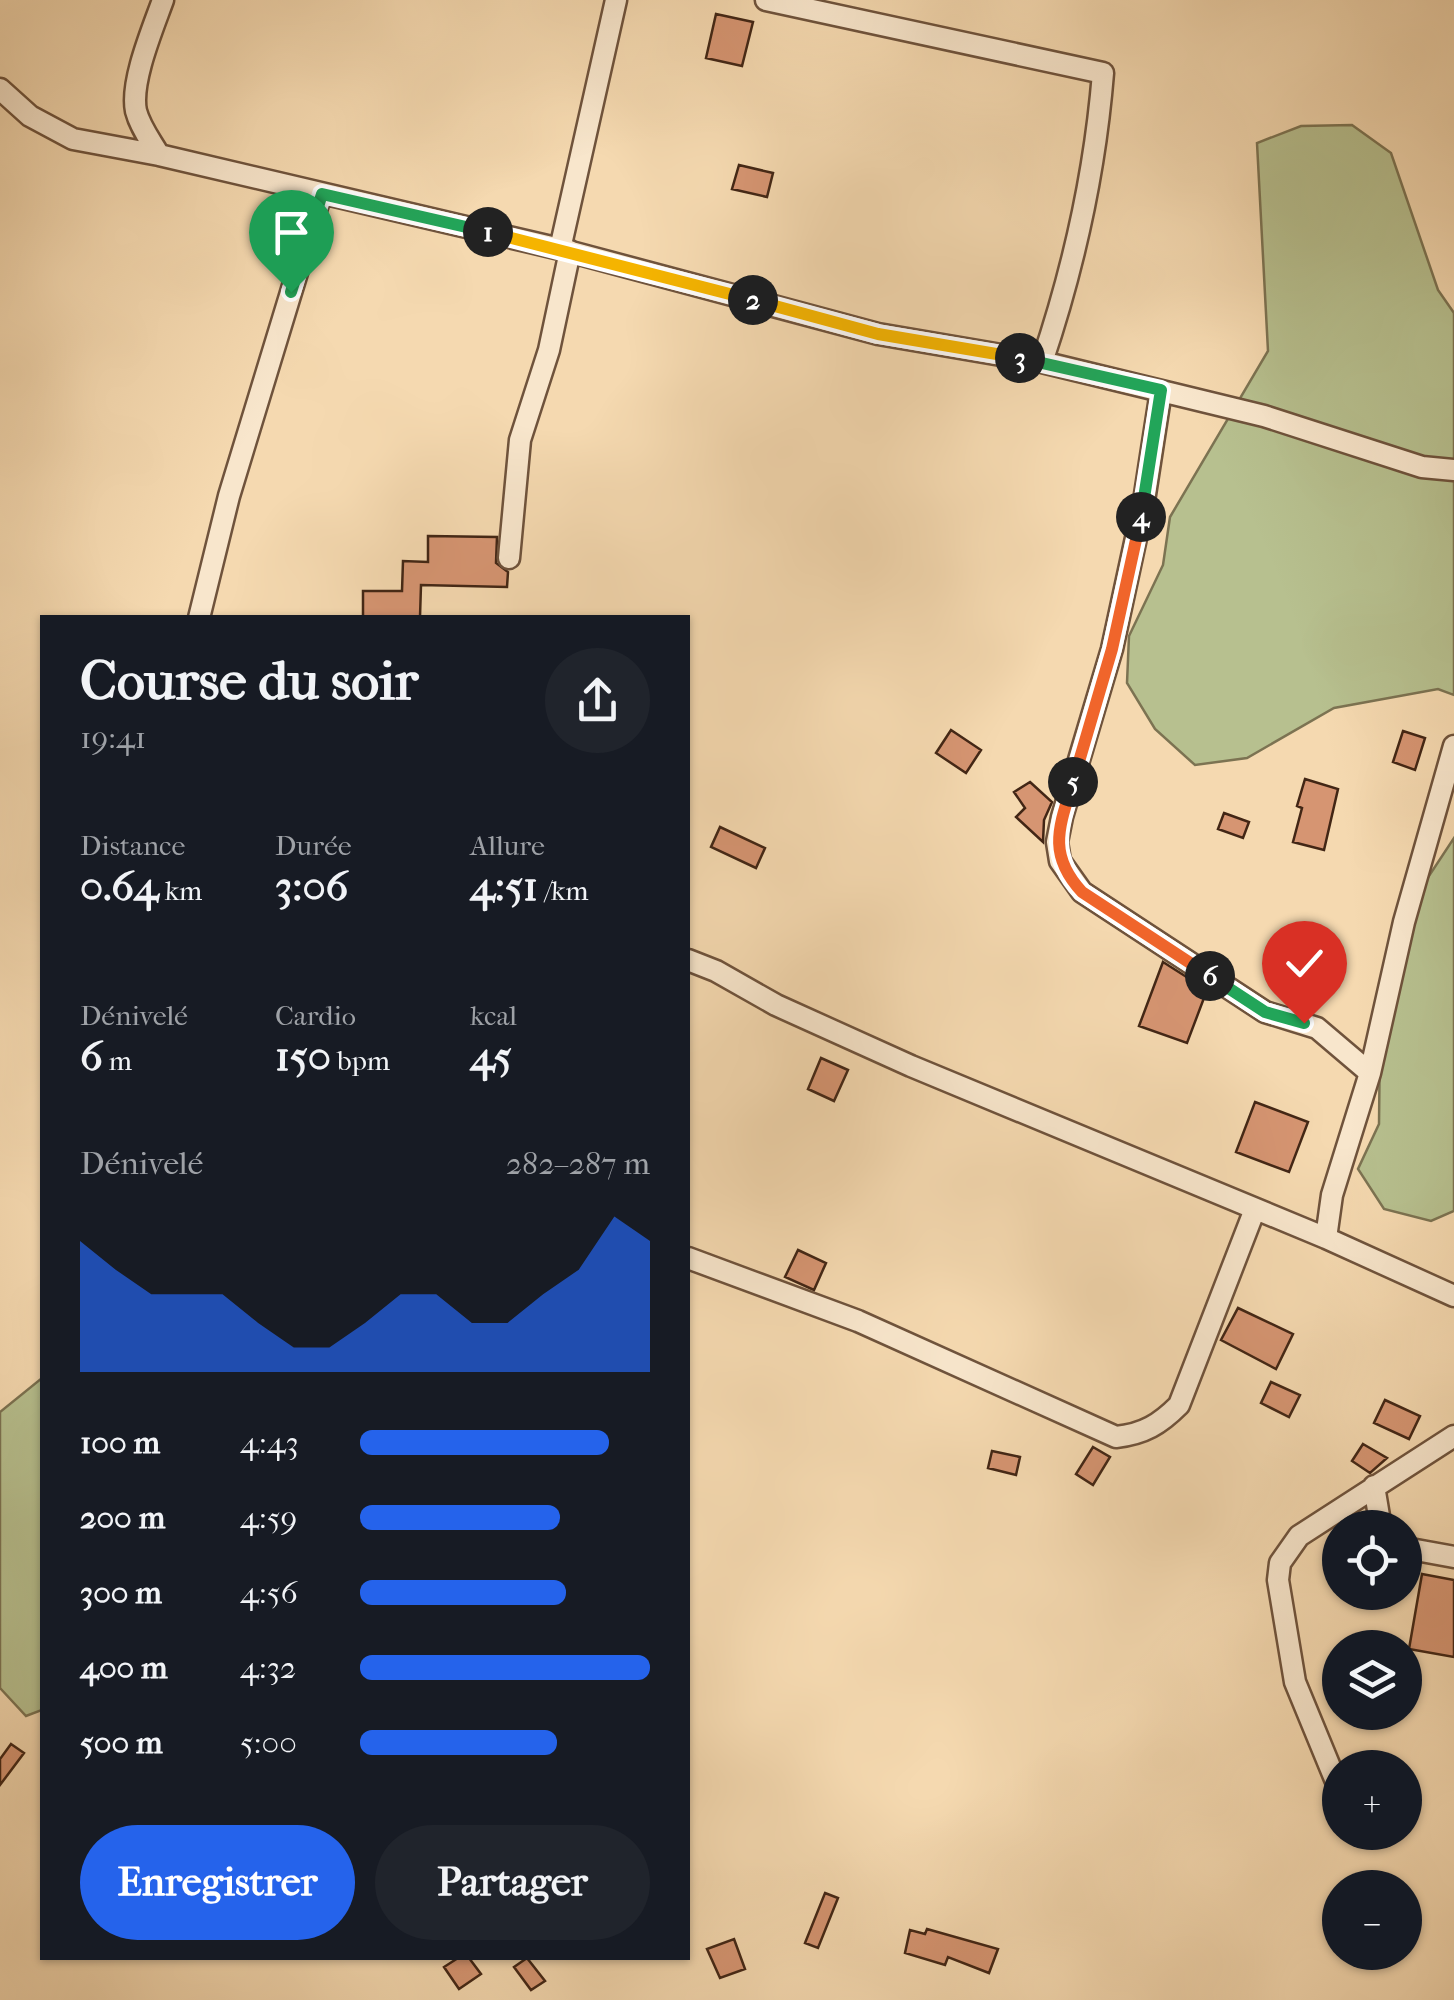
<!DOCTYPE html>
<html lang="fr">
<head>
<meta charset="utf-8">
<style>
	:root { --surface:#171b24; --page:#20242c; --text:#f1f3f6; --muted:#9ea1a6; --accent:#2563eb }
	body { margin:0; font-family:"IM FELL French Canon",serif; background:var(--page); color:var(--text); height:100vh; display:flex; flex-direction:column; font-size:38px; white-space:nowrap }
	* { box-sizing:border-box; margin:0 }
	p { font-size:32px; color:var(--muted) }
	.icon { flex:none; width:55px; height:55px; fill:none; stroke:currentColor; stroke-width:2; stroke-linecap:round; stroke-linejoin:round }
	.map { position:relative; flex:1; overflow:hidden }
	.drawer { position:absolute; left:40px; top:615px; width:650px; height:1345px; display:flex; flex-direction:column; background:var(--surface); border-radius:0px; box-shadow:0 2px 8px #0004 }
	.drawer>* { flex:none }
	.tools { position:absolute; left:1322px; top:1510px; display:grid; gap:20px }
	.tools a { display:grid; place-items:center; width:100px; height:100px; border-radius:50%; background:var(--surface); box-shadow:0 2px 8px #0004; font-size:50px }
	.pin { position:absolute; display:grid; place-items:center; width:85px; height:85px; color:#fff; margin:-102px -42px; border-radius:50% 50% 50% 0; rotate:-45deg; box-shadow:0 0 10px #0007 }
	.pin .icon { rotate:45deg }
	.km { position:absolute; width:50px; height:50px; margin:-25px; border-radius:50%; background:#222; color:#fff; font-size:28px; line-height:50px; text-align:center }
	.round { display:grid; place-items:center; flex:none; width:105px; height:105px; border-radius:52px; background:var(--page) }
	.summary { display:flex; align-items:center; justify-content:space-between; height:170px; padding:0 40px }
	h1 { font-size:55px; font-weight:800; line-height:75px }
	.metrics { display:grid; grid-template-columns:repeat(3,1fr); gap:15px; height:170px; padding:10px 40px }
	.metrics div { display:grid; align-content:center }
	.metrics b { font-size:42px; font-weight:800 }
	.metrics small { font-size:28px; font-weight:400 }
	.metrics p { font-size:28px }
	.chart { height:280px; padding:20px 40px }
	.chart p { display:flex; justify-content:space-between }
	.chart svg { width:100%; height:180px; margin-top:10px; fill:var(--accent); opacity:.7 }
	.cta { display:flex; gap:20px; margin-top:auto; padding:20px 40px }
	.cta a { flex:1; height:115px; border-radius:60px; background:var(--accent); color:#fff; font-size:40px; font-weight:800; line-height:115px; text-align:center }
	.cta a+a { background:var(--page); color:var(--text) }
	ul { padding:0 40px; list-style:none; font-size:32px }
	li { display:grid; grid-template-columns:160px 120px 1fr; align-items:center; height:75px }
	li i { height:25px; border-radius:12px; background:var(--accent) }
	.map>svg:first-child { display:block }
</style>
</head>
<body>
<div class="map">
<svg width="1454" height="2000" viewBox="0 0 1454 2000">
	<rect width="100%" height="100%" fill="#f5d9b0"/>
	<filter id="stains"><feTurbulence type="fractalNoise" baseFrequency=".002" numOctaves="4"/><feColorMatrix values="0 0 0 0 .2 0 0 0 0 .09 0 0 0 0 .02 0 0 0 .5 -.17"/></filter>
	<radialGradient id="worn" r=".72"><stop offset=".6" stop-color="#630" stop-opacity="0"/><stop offset="1" stop-color="#630" stop-opacity=".3"/></radialGradient>
	<path fill="#b7c08f" stroke="#7c7352" stroke-width="2.5" d="M1352,125L1391,153L1438,290L1454,313V695L1438,689L1334,708L1247,758L1195,765L1155,729L1127,683L1129,636L1163,565L1170,517L1268,351L1257,143L1301,126Z
		M1454,838V1211L1431,1221L1384,1209L1358,1169L1379,1124L1380,1035L1419,891Z
		M42,1378V1710L26,1716L0,1688V1412Z"/>
	<path fill="#d69572" stroke="#422615" stroke-width="2.5" d="M716,14L753,22L742,66L706,58Z
		M739,165L773,173L767,197L732,189Z
		M428,536L497,537L496,563L508,572L507,587L421,585L420,617L363,616V591H402L403,561L428,562Z
		M951,730L981,750L966,773L936,753Z
		M1403,731L1425,738L1415,770L1393,762Z
		M1305,779L1338,789L1324,850L1293,842L1302,808L1297,806Z
		M1030,782L1052,802L1044,820L1043,842L1016,817L1025,808L1014,792Z
		M1224,813L1249,822L1243,838L1218,829Z
		M720,827L765,848L756,868L711,847Z
		M1163,962L1207,990L1187,1043L1139,1026Z
		M821,1058L848,1070L834,1101L808,1089Z
		M1255,1102L1308,1122L1289,1172L1236,1152Z
		M798,1250L826,1263L814,1290L785,1277Z
		M1238,1308L1293,1334L1276,1369L1221,1340Z
		M1271,1382L1300,1395L1289,1417L1261,1403Z
		M1385,1400L1420,1416L1409,1439L1374,1423Z
		M1363,1444L1387,1458L1370,1473L1352,1461Z
		M1093,1447L1110,1457L1093,1485L1076,1474Z
		M992,1451L1020,1457L1016,1475L988,1468Z
		M1422,1574L1454,1580V1657L1409,1649Z
		M11,1744L24,1753L0,1785V1759Z
		M825,1893L838,1898L818,1948L805,1943Z
		M927,1929L998,1949L989,1973L948,1957L945,1965L905,1953L910,1930L925,1934Z
		M734,1939L745,1969L720,1978L707,1949Z
		M458,1958H469L481,1974L459,1989L444,1967Z
		M527,1958L545,1981L531,1990L514,1967Z"/>
	<g fill="none" stroke-linecap="round" stroke-linejoin="round">
		<g stroke="#6f533c" stroke-width="25">
			<path id="street" d="M766,0L1103,73C1095,173 1074,267 1042,362
				M0,89L30,116L73,139L159,155L560,249L878,334L1042,362L1264,416L1422,467L1454,470
				M159,155C151,141 140,127 136,111C130,82 153,28 163,0
				M560,249L616,0
				M1161,391L1144,501L1112,649L1062,817L1057,842L1060,861L1082,892L1265,1012L1317,1028L1370,1073
				M509,558L520,440L549,350L570,251
				M199,618L229,496L321,194
				M688,960L716,971L776,1005L911,1066L1326,1238L1454,1296
				M1326,1238L1332,1195L1370,1073L1404,922L1454,746
				M688,1258L858,1321L1116,1437C1144,1434 1160,1424 1179,1405L1255,1209
				M1374,1486L1381,1528
				M1405,1548L1454,1557
				M1335,1779L1295,1682L1278,1580L1280,1563L1299,1536L1454,1436"/>
		</g>
		<use href="#street" stroke="#f8e6cc" stroke-width="20"/>
	</g>
	<g fill="none" stroke-linecap="round" stroke-linejoin="round">
		<g stroke="#fff" stroke-width="20">
			<path id="split-1" d="M291,292L322,194L488,232"/>
		</g>
		<g stroke="#fff" stroke-width="20">
			<path id="split-2" d="M488,232L753,300"/>
		</g>
		<g stroke="#fff" stroke-width="20">
			<path id="split-3" d="M753,300L878,334L1020,358"/>
		</g>
		<g stroke="#fff" stroke-width="20">
			<path id="split-4" d="M1020,358L1161,390L1141,517"/>
		</g>
		<g stroke="#fff" stroke-width="20">
			<path id="split-5" d="M1073,782L1112,649L1141,517"/>
		</g>
		<g stroke="#fff" stroke-width="20">
			<path id="split-6" d="M1073,782C1059,827 1047,854 1082,892L1210,976"/>
		</g>
		<g stroke="#fff" stroke-width="20">
			<path id="split-7" d="M1210,976L1265,1012L1304,1023"/>
		</g>
		<use href="#split-1" stroke="#22a559" stroke-width="12"/>
		<use href="#split-2" stroke="#f5b400" stroke-width="12"/>
		<use href="#split-3" stroke="#f5b400" stroke-width="12"/>
		<use href="#split-4" stroke="#22a559" stroke-width="12"/>
		<use href="#split-5" stroke="#f0652b" stroke-width="12"/>
		<use href="#split-6" stroke="#f0652b" stroke-width="12"/>
		<use href="#split-7" stroke="#22a559" stroke-width="12"/>
	</g>
	<rect width="100%" height="100%" filter="url(#stains)"/>
	<rect width="100%" height="100%" fill="url(#worn)"/>
</svg>
<div class="tools">
<a><svg class="icon" aria-label="locate" viewBox="0 0 24 24"><circle cx="12" cy="12" r="6"/><path d="M12 2v4M12 18v4M2 12h4M18 12h4"/></svg></a>
<a><svg class="icon" aria-label="layers" viewBox="0 0 24 24"><path d="M12 4l9 5-9 5-9-5zM3 14l9 5 9-5"/></svg></a>
<a>+</a>
<a>−</a>
</div>
<div class="pin" style="left:291px;top:292px;background:#1e9e55"><svg class="icon" aria-label="arrive" viewBox="0 0 24 24"><path d="M6 21V4h12l-3 4 3 4H6"/></svg></div>
<div class="pin" style="left:1304px;top:1023px;background:#d93025"><svg class="icon" aria-label="check" viewBox="0 0 24 24"><path d="M5 12l5 5 9-10"/></svg></div>
<b class="km" style="left:488px;top:232px">1</b>
<b class="km" style="left:753px;top:300px">2</b>
<b class="km" style="left:1020px;top:358px">3</b>
<b class="km" style="left:1141px;top:517px">4</b>
<b class="km" style="left:1073px;top:782px">5</b>
<b class="km" style="left:1210px;top:976px">6</b>
<section class="drawer">
<div class="summary"><div><h1>Course du soir</h1><p>19:41</p></div><a class="round"><svg class="icon" aria-label="share" viewBox="0 0 24 24"><path d="M12 15V3M7 8l5-5 5 5M5 13v7h14v-7"/></svg></a></div>
<div class="metrics">
<div><p>Distance</p><b>0.64<small> km</small></b></div>
<div><p>Durée</p><b>3:06</b></div>
<div><p>Allure</p><b>4:51<small> /km</small></b></div>
</div>
<div class="metrics">
<div><p>Dénivelé</p><b>6<small> m</small></b></div>
<div><p>Cardio</p><b>150<small> bpm</small></b></div>
<div><p>kcal</p><b>45</b></div>
</div>
<div class="chart"><p><span>Dénivelé</span>282–287 m</p>
<svg viewBox="0 0 160 44" preserveAspectRatio="none"><path d="M0 44V12L10 19L20 25L30 25L40 25L50 32L60 38L70 38L80 32L90 25L100 25L110 32L120 32L130 25L140 19L150 6L160 12V44z"/></svg>
</div>
<ul>
<li><b>100 m</b>4:43<i style="width:86%"></i></li>
<li><b>200 m</b>4:59<i style="width:69%"></i></li>
<li><b>300 m</b>4:56<i style="width:71%"></i></li>
<li><b>400 m</b>4:32<i style="width:100%"></i></li>
<li><b>500 m</b>5:00<i style="width:68%"></i></li>
</ul>
<div class="cta"><a>Enregistrer</a><a>Partager</a></div>
</section>
</div>
</body>
</html>
